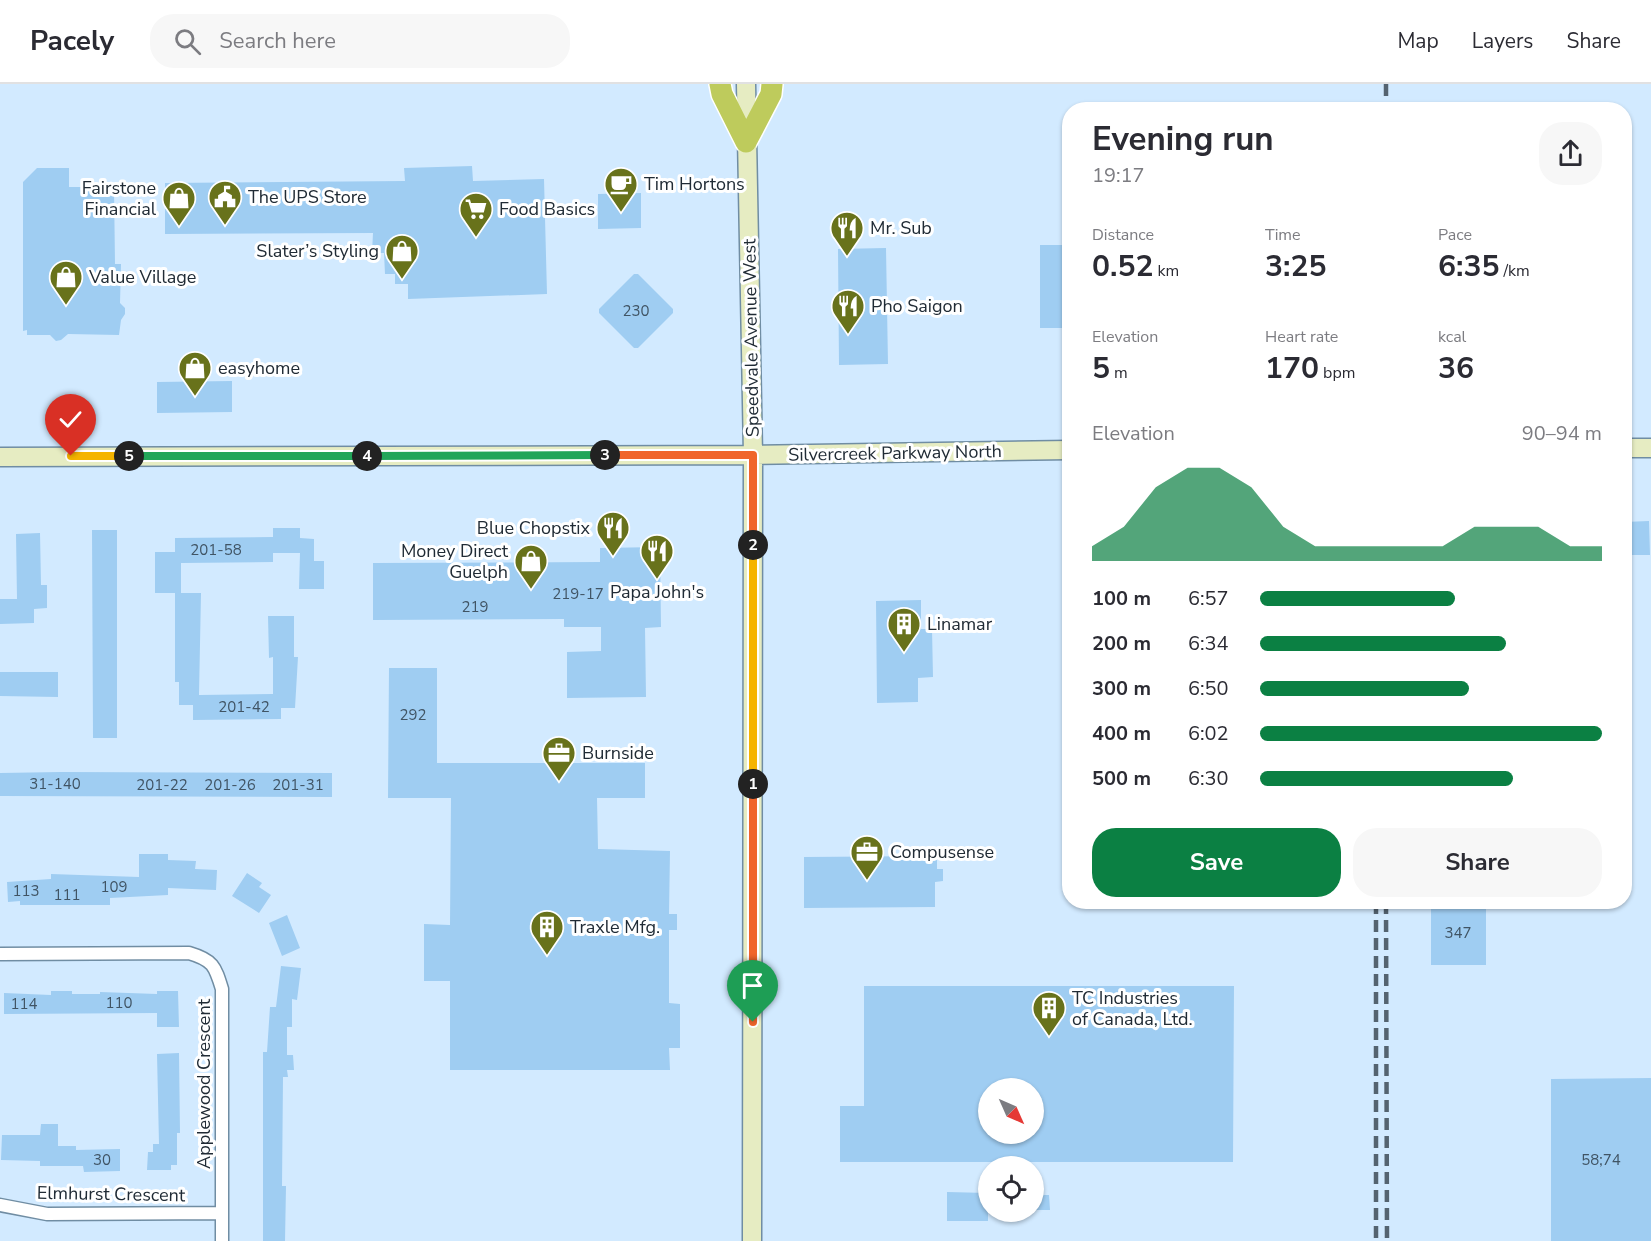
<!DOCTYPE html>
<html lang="en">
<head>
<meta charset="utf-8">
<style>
	:root { --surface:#fff; --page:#f7f7f7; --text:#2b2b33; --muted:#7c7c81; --line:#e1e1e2; --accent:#0b8043 }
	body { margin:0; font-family:"Nunito Sans",sans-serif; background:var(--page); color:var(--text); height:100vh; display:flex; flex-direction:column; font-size:22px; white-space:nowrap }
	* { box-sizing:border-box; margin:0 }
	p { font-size:20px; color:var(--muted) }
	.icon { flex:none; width:33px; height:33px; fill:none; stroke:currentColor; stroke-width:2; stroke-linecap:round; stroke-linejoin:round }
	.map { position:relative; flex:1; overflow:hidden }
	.sheet { position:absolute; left:1062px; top:18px; width:570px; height:807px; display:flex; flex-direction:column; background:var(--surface); border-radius:24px; box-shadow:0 2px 4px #0004 }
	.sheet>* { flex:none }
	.needle { width:39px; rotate:135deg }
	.tools { position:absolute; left:978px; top:994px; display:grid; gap:12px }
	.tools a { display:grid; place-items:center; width:66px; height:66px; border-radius:50%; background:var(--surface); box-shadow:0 2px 4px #0004; font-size:30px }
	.pin { position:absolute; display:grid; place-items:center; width:51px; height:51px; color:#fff; margin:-62px -26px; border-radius:50% 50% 50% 0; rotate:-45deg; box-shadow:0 0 6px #0007 }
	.pin .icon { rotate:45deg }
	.km { position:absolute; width:30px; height:30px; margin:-15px; border-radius:50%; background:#222; color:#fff; font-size:16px; line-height:30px; text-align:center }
	.round { display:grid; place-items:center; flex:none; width:63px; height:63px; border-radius:24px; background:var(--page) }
	.summary { display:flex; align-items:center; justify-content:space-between; height:102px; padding:0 30px }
	h1 { font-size:33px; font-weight:700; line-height:45px }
	.metrics { display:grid; grid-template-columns:repeat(3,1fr); gap:9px; height:102px; padding:6px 30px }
	.metrics div { display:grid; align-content:center }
	.metrics b { font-size:30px; font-weight:700 }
	.metrics small { font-size:16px; font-weight:400 }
	.metrics p { font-size:16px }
	.chart { height:168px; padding:12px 30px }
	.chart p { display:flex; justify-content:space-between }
	.chart svg { width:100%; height:108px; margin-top:6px; fill:var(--accent); opacity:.7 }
	.button { display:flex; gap:12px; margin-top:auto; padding:12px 30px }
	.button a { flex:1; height:69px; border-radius:24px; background:var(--accent); color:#fff; font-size:24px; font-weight:700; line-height:69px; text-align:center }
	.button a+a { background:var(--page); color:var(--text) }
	ul { padding:0 30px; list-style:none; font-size:20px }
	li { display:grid; grid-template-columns:96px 72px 1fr; align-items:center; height:45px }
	li i { height:15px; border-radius:8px; background:var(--accent) }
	header { display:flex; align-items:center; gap:36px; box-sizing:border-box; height:84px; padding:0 30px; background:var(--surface); border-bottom:2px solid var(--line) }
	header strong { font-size:28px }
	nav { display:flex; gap:33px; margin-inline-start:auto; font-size:21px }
	.search { width:420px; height:54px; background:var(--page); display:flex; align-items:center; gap:15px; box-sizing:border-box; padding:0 21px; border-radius:24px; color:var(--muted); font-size:22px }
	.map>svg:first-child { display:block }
</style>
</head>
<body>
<header>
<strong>Pacely</strong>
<div class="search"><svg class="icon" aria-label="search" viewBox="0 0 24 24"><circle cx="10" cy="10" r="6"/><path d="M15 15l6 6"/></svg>Search here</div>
<nav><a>Map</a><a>Layers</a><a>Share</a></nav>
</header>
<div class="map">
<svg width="1651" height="1157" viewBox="0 0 1651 1157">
	<rect width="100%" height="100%" fill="#d2eaff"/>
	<path fill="#9fcdf2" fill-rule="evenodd" d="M472,82L473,97L544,95L547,210L408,215V200H395V190H385L384,169H372L373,149L165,150V99L405,97L404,84Z
		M37,84H69V103H114L115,180H121L120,219L125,224V230L121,236L119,251L68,250L61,256L56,257L50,251H27V246L23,247V98Z
		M641,109V144L598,145V110Z
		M1040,161H1070V244H1040Z
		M886,164L888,280L839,281L838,165Z
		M634,190H638L673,225V229L638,264H634L599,229V225Z
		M232,297V328L157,329V298Z
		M1649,437L1650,471H1631V467H1624V438Z
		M273,444H300V454L314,455V477H324V505H299L300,469H273V478L181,479V509H201L199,611L273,610V573L269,574L268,532H294V573H298L295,624H281V635L193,636V621H179V598H175V509H155V468H175V454L273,453Z
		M92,446H117V654H93Z
		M40,449L41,501H47V524L34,525V539L0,540V515H17L16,450Z
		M660,463L661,543L645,544L646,613L567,614V568L601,567V543H564V535L373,536V479L600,478V464Z
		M921,516V545H932L933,593L918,594V618L877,619L876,517Z
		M389,584H437V679H645V714H597L598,765L670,767L669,830H677V846H669V919L680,920V964H669L670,986H450V897H424V840L450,841L451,714H388Z
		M0,588H58V613L0,612Z
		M61,688L332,689V713L0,712V689Z
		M139,770H168V776L196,777L195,785L217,786L216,806L168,804V811L110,814V821H20V817L8,818L7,798L51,795V790L139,793Z
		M937,772V785H943V797L935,798V823L804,824V773Z
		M247,789L262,799L259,803L271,811L259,829L232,812Z
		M1431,818H1486V881H1431Z
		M287,831L300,864L282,872L269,839Z
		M281,882L301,884L297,916L292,915V943H287V971H293L294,986H287L288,993H283L282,1102H286L285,1157H263V968H267L270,923H276Z
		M864,902H1234L1233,1078H840V1022H864ZM988,1005H1034V1050H988Z
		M51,907H72V910H100V908L157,910V907H178L179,943H157V929L4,930V909L51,911Z
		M179,969L180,1049H177V1081H171V1086H147L148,1068H153V1060H159L157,970Z
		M1651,994V1157H1551V995Z
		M41,1040H58V1062H76V1066L120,1065V1087L84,1088L83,1082H40V1077L1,1076L2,1051H40Z
		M947,1108L988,1109V1137H947Z
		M1034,1111H1049L1050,1126H1034Z"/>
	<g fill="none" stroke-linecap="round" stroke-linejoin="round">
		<g stroke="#708da3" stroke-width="15">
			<path id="minor" d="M0,870L189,869C213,876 215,882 222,905V1157
				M0,1121L47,1130L222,1129"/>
		</g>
		<g stroke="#708da3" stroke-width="21">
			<path id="secondary" d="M746,0L753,371L752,1157
				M1624,364H1651
				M0,373L753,371L1070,366"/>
		</g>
		<g stroke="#fff" stroke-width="24">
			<path id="trunk" d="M720,0L722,10L746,58
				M746,58L771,10L772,0"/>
		</g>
		<use href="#minor" stroke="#fff" stroke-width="12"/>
		<use href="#secondary" stroke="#e6ecc2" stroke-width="18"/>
		<use href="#trunk" stroke="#becb5c" stroke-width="21"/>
		<path stroke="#546370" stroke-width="4.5" stroke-dasharray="12 6" stroke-linecap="butt" d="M1386,0V26
			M1376,818V1157
			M1386,818L1387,1157"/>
	</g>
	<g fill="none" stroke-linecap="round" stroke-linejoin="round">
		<g stroke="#fff" stroke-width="12">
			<path id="split-1" d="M753,938V700"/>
		</g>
		<g stroke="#fff" stroke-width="12">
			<path id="split-2" d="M753,700V461"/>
		</g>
		<g stroke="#fff" stroke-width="12">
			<path id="split-3" d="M605,371H753V461"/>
		</g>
		<g stroke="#fff" stroke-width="12">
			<path id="split-4" d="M367,372L605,371"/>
		</g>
		<g stroke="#fff" stroke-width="12">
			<path id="split-5" d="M129,372H367"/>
		</g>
		<g stroke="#fff" stroke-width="12">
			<path id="split-6" d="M71,372H129"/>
		</g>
		<use href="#split-1" stroke="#f0652b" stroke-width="8"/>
		<use href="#split-2" stroke="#f5b400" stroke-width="8"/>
		<use href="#split-3" stroke="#f0652b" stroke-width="8"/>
		<use href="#split-4" stroke="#22a559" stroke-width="8"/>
		<use href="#split-5" stroke="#22a559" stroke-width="8"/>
		<use href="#split-6" stroke="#f5b400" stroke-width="8"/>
	</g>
	<defs>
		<g id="cafe-pin" transform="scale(1.725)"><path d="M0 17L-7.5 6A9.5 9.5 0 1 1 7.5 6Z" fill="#68721b" stroke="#fff"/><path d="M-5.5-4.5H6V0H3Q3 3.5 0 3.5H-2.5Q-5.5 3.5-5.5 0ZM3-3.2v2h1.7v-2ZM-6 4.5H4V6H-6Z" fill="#fff"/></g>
		<g id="civic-pin" transform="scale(1.725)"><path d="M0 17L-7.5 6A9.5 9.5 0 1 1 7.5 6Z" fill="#68721b" stroke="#fff"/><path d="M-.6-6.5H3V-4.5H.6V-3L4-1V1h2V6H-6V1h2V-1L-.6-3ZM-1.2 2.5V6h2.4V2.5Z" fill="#fff"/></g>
		<g id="shop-pin" transform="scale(1.725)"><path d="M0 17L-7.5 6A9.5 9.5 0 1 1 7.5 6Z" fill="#68721b" stroke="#fff"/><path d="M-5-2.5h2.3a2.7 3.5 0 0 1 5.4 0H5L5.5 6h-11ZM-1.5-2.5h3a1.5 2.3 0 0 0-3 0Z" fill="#fff"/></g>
		<g id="supermarket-pin" transform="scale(1.725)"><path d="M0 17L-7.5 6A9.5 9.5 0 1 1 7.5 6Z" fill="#68721b" stroke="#fff"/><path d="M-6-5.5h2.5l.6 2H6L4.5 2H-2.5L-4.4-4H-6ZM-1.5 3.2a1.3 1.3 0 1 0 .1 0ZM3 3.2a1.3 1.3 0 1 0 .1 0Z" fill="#fff"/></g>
		<g id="restaurant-pin" transform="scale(1.725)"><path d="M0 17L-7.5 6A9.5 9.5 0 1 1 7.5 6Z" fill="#68721b" stroke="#fff"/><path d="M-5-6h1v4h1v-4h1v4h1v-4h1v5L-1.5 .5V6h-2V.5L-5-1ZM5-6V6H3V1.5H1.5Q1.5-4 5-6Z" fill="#fff"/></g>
		<g id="building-pin" transform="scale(1.725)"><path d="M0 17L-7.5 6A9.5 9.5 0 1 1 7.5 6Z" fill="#68721b" stroke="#fff"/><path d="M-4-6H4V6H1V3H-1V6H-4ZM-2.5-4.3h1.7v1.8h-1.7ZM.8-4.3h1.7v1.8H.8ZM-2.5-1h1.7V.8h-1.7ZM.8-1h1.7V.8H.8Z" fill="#fff"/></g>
		<g id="office-pin" transform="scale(1.725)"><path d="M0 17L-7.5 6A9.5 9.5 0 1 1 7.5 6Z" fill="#68721b" stroke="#fff"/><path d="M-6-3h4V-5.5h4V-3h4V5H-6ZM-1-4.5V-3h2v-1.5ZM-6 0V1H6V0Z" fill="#fff"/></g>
	</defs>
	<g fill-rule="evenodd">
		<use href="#cafe-pin" x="621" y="100"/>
		<use href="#civic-pin" x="225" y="113"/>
		<use href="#shop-pin" x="179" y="114"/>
		<use href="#supermarket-pin" x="476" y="125"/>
		<use href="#restaurant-pin" x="847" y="144"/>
		<use href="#shop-pin" x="402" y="167"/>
		<use href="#shop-pin" x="66" y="193"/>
		<use href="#restaurant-pin" x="848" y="222"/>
		<use href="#shop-pin" x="195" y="284"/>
		<use href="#restaurant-pin" x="613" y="444"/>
		<use href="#restaurant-pin" x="657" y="467"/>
		<use href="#shop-pin" x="531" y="477"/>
		<use href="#building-pin" x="904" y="540"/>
		<use href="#office-pin" x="559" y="669"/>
		<use href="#office-pin" x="867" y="768"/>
		<use href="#building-pin" x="547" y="843"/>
		<use href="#building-pin" x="1049" y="924"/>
	</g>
	<g text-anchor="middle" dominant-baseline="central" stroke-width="6" stroke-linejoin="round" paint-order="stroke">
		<g font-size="15" fill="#405464">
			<text x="636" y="227">230</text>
			<text x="216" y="466">201-58</text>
			<text x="578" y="510">219-17</text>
			<text x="475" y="523">219</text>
			<text x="244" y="623">201-42</text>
			<text x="413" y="631">292</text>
			<text x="55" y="700">31-140</text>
			<text x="162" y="701">201-22</text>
			<text x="230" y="701">201-26</text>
			<text x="298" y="701">201-31</text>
			<text x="114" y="803">109</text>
			<text x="26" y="807">113</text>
			<text x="67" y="811">111</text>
			<text x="1458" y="849">347</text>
			<text x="119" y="919">110</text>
			<text x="24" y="920">114</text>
			<text x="102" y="1076">30</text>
			<text x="1601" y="1076">58;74</text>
		</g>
		<g font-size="18" fill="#202b35" stroke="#fff" text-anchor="start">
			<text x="644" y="100">Tim Hortons</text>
			<text x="156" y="104" text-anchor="end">Fairstone<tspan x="156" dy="21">Financial</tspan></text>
			<text x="248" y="113">The UPS Store</text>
			<text x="499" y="125">Food Basics</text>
			<text x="870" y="144">Mr. Sub</text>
			<text x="379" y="167" text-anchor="end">Slater’s Styling</text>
			<text x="89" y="193">Value Village</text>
			<text x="871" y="222">Pho Saigon</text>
			<text x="218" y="284">easyhome</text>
			<text x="590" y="444" text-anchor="end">Blue Chopstix</text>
			<text x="508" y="467" text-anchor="end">Money Direct<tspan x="508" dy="21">Guelph</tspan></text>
			<text x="657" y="508" text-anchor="middle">Papa John's</text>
			<text x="927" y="540">Linamar</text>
			<text x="582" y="669">Burnside</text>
			<text x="890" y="768">Compusense</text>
			<text x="570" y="843">Traxle Mfg.</text>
			<text x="1072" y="914">TC Industries<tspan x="1072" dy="21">of Canada, Ltd.</tspan></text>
		</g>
		<g font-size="18" fill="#202b35" stroke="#fff">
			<text transform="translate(751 254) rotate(-91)">Speedvale Avenue West</text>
			<text transform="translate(895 369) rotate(-1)">Silvercreek Parkway North</text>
			<text transform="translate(204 1000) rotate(-90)">Applewood Crescent</text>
			<text transform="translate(111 1110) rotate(1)">Elmhurst Crescent</text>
		</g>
	</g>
</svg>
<div class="tools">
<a><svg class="needle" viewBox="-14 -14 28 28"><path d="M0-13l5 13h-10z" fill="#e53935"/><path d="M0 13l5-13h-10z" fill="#7c7c81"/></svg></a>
<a><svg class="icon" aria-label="locate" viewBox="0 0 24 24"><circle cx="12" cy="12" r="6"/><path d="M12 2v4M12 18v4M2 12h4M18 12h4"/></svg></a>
</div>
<div class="pin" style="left:753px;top:938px;background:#1e9e55"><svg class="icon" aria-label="arrive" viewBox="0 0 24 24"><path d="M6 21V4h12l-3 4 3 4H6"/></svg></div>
<div class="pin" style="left:71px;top:372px;background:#d93025"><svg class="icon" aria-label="check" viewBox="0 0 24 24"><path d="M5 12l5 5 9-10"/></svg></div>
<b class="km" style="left:753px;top:700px">1</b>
<b class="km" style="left:753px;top:461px">2</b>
<b class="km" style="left:605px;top:371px">3</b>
<b class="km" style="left:367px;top:372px">4</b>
<b class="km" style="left:129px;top:372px">5</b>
<section class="sheet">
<div class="summary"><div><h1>Evening run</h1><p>19:17</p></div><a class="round"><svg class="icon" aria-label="share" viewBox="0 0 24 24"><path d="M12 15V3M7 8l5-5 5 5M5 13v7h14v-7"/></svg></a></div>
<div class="metrics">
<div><p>Distance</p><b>0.52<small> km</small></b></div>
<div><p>Time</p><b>3:25</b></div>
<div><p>Pace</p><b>6:35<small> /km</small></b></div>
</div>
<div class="metrics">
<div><p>Elevation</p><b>5<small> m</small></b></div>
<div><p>Heart rate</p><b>170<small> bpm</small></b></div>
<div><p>kcal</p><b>36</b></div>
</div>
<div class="chart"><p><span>Elevation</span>90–94 m</p>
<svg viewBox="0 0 160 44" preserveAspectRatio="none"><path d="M0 44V38L10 30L20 14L30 6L40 6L50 14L60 30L70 38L80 38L90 38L100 38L110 38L120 30L130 30L140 30L150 38L160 38V44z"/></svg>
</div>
<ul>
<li><b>100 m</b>6:57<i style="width:57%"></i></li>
<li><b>200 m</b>6:34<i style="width:72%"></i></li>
<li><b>300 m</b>6:50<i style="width:61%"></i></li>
<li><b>400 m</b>6:02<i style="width:100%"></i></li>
<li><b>500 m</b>6:30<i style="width:74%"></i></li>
</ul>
<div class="button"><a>Save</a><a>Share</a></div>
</section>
</div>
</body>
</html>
